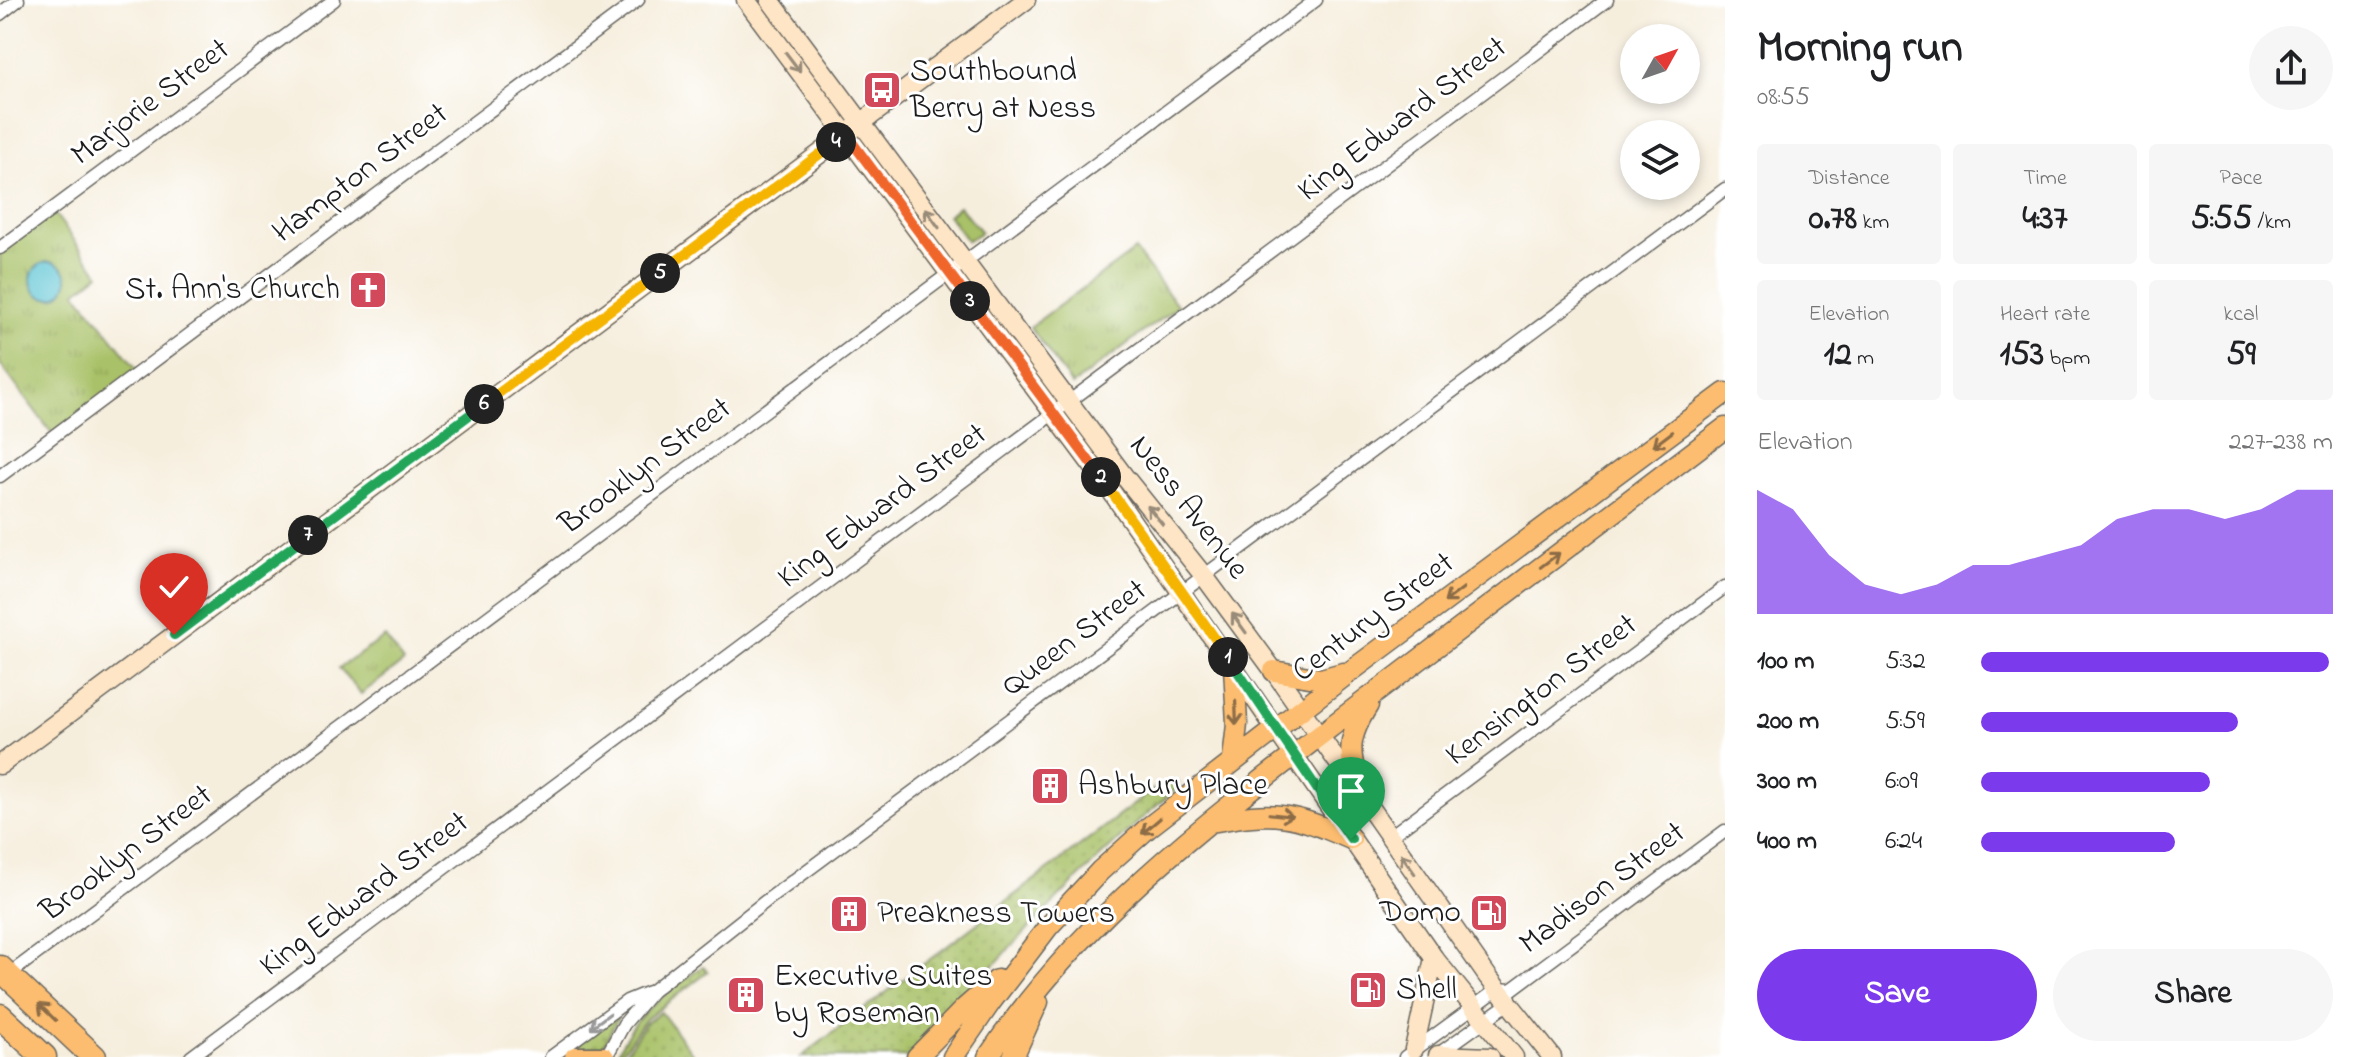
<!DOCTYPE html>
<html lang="en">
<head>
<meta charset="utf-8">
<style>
	:root { --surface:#fff; --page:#f6f6f6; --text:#202124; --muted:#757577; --accent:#7c3aed }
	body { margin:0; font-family:"Indie Flower",sans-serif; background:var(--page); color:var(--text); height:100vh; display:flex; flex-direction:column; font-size:30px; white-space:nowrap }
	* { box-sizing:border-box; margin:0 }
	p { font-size:26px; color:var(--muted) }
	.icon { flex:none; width:44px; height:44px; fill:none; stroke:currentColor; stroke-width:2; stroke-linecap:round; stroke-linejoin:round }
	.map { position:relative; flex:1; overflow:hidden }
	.drawer { display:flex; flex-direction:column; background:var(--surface); width:640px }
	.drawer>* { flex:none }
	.needle { width:52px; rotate:50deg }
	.fabs { position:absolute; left:1620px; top:24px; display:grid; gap:16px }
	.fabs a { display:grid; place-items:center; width:80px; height:80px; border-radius:50%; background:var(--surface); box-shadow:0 4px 12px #0003; font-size:40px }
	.pin { position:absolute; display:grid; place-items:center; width:68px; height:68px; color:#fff; margin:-82px -34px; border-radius:50% 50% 50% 0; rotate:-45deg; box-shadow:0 0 8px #0007 }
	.pin .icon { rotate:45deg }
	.km { position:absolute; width:40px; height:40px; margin:-20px; border-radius:50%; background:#222; color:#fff; font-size:22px; line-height:40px; text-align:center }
	.round { display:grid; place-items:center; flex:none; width:84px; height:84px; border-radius:42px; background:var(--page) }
	.head { display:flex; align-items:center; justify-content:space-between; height:136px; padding:0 32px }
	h1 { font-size:44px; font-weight:800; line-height:60px }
	.stats { display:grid; grid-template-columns:repeat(3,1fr); gap:12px; height:136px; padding:8px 32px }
	.stats div { display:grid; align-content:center; border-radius:8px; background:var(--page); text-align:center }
	.stats b { font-size:34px; font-weight:800 }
	.stats small { font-size:22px; font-weight:400 }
	.stats p { font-size:22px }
	.chart { height:224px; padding:16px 32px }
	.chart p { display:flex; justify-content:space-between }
	.chart svg { width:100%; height:144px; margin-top:8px; fill:var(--accent); opacity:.7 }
	.cta { display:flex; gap:16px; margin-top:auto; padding:16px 32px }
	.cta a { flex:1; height:92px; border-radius:48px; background:var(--accent); color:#fff; font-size:32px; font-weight:800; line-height:92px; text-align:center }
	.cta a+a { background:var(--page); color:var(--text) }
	ul { padding:0 32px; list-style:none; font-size:26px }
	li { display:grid; grid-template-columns:128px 96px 1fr; align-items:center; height:60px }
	li i { height:20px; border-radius:10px; background:var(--accent) }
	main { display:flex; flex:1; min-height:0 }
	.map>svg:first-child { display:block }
</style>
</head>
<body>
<main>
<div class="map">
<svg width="1725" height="1057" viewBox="0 0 1725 1057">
	<defs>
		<pattern id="grass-dots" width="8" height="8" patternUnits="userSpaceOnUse" patternTransform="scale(2)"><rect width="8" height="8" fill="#a9c167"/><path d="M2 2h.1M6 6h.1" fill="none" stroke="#91a559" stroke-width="1.8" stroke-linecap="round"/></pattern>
		<pattern id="park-tufts" width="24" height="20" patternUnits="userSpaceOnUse" patternTransform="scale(2)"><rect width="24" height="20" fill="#a9c167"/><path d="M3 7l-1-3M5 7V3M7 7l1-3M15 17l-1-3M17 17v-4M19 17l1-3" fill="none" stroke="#91a559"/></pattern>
	</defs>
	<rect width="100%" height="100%" fill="#fff"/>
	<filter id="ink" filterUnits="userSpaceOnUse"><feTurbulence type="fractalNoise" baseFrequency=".0125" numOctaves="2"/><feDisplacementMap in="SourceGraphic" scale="16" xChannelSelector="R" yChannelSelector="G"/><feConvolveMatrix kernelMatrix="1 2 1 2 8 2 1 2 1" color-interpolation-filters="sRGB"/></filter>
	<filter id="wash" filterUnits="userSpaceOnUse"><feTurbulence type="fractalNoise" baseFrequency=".006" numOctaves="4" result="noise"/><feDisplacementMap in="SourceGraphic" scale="32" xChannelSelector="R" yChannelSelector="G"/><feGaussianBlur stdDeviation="1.8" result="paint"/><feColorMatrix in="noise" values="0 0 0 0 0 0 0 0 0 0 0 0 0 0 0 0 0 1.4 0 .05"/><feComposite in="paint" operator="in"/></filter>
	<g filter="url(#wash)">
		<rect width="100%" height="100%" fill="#f6eedd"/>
		<path fill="url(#grass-dots)" stroke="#626e42" stroke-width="2" d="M1178,781L1179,787C1080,868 996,963 909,1057H801L1157,787Z
			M703,966L708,972L646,1019L621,1053L618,1052C635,1012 669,992 703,966Z
			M661,1012L695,1057H633L625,1053L646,1023Z
			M615,1018H618L603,1046L571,1049Z"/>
		<path fill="url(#park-tufts)" stroke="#626e42" stroke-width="2" d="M959,206L981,232L967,241L948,215Z
			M52,210L99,274L76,292L139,372L54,436L0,364V248Z
			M1135,250L1178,306L1072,385L1030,327Z
			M385,637L404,662L361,694L339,668Z"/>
		<path fill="#58c3d3" stroke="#3a7078" stroke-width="2" d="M31 280a18 18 0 1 1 36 0a18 18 0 1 1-36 0Z"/>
	</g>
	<g filter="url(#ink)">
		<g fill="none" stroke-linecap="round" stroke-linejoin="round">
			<g stroke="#686660" stroke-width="15">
				<path id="street" d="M0,14L18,0
					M0,248L334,0
					M0,476L638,0
					M1389,837L1725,587
					M8,975L1316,0
					M1437,1055L1509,1003L1510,998
					M191,1057L1607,0
					M551,1057L627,1001L649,992
					M606,1057L624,1024L652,991L766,901L1725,189
					M1405,1057L1498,989L1511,990L1519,984L1725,831"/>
			</g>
			<g stroke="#686660" stroke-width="21">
				<path id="secondary" d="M746,0L1109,488L1434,958L1514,1057
					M770,0L1124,476L1204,576L1274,671L1488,977L1552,1057
					M0,765L1026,0
					M1414,1049L1434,958
					M1438,1055L1490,1057"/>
			</g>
			<g stroke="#686660" stroke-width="23">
				<path id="primary" d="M1274,671L1321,679L1343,673
					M1233,760L1237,724L1234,667
					M1361,795C1350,754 1344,743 1368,705
					M1211,822C1276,810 1291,813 1351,839
					M575,1057H604
					M917,1057L965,1008L997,980
					M953,1057L990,1003L1048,927L1100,871L1149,827L1351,671L1725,393
					M988,1057C1082,915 1211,819 1345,716C1471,619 1599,525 1725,428
					M1013,1057L1038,1002"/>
			</g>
			<g stroke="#686660" stroke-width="27">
				<path id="highway" d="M0,968L94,1057
					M0,1016L44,1057"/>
			</g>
			<use href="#street" stroke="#fff" stroke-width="12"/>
			<use href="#secondary" stroke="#fee5c5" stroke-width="18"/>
			<use href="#primary" stroke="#fcbd6f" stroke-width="20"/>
			<use href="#highway" stroke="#fcbd6f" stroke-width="24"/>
		</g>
		<defs><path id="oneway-shaft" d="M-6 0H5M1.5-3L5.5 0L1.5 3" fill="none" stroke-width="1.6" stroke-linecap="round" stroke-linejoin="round" transform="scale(2)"/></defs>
		<g stroke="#988b79">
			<use href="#oneway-shaft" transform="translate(793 62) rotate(53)"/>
			<use href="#oneway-shaft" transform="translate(932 218) rotate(-126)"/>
			<use href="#oneway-shaft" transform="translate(1155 515) rotate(-129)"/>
			<use href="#oneway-shaft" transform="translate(1239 623) rotate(-126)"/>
			<use href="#oneway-shaft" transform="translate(1408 864) rotate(-125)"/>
		</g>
		<g stroke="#8c6c46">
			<use href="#oneway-shaft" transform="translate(1663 439) rotate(143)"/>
			<use href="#oneway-shaft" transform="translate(1550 560) rotate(-37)"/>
			<use href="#oneway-shaft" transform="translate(1454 595) rotate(143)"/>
			<use href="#oneway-shaft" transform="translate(1236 713) rotate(88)"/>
			<use href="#oneway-shaft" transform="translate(1281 815) rotate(6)"/>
			<use href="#oneway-shaft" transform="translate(1151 826) rotate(140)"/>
			<use href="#oneway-shaft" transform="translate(47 1012) rotate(-136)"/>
		</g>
		<use stroke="#999" href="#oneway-shaft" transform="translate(600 1021) rotate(143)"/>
	</g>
	<g fill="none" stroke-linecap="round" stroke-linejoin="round" filter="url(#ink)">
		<g stroke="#fff" stroke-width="16">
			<path id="split-1" d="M1228,657L1351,839"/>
		</g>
		<g stroke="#fff" stroke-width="16">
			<path id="split-2" d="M1101,477L1228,657"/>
		</g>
		<g stroke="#fff" stroke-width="16">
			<path id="split-3" d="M970,301L1101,477"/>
		</g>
		<g stroke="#fff" stroke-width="16">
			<path id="split-4" d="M836,142L846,134L970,301"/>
		</g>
		<g stroke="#fff" stroke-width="16">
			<path id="split-5" d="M660,273L836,142"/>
		</g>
		<g stroke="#fff" stroke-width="16">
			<path id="split-6" d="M484,404L660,273"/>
		</g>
		<g stroke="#fff" stroke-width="16">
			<path id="split-7" d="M308,535L484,404"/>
		</g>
		<g stroke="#fff" stroke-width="16">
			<path id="split-8" d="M174,635L308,535"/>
		</g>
		<use href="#split-1" stroke="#22a559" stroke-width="10"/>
		<use href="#split-2" stroke="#f5b400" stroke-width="10"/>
		<use href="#split-3" stroke="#f0652b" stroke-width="10"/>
		<use href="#split-4" stroke="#f0652b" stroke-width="10"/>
		<use href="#split-5" stroke="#f5b400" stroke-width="10"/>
		<use href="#split-6" stroke="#f5b400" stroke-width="10"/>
		<use href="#split-7" stroke="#22a559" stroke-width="10"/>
		<use href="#split-8" stroke="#22a559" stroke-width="10"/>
	</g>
	<defs>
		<g id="bus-square" transform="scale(2)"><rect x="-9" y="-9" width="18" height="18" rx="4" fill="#d1495b" stroke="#fff"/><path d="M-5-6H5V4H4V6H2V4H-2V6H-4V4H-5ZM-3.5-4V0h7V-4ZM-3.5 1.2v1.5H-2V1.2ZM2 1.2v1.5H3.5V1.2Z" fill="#fff"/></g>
		<g id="church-square" transform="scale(2)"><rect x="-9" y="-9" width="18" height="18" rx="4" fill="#d1495b" stroke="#fff"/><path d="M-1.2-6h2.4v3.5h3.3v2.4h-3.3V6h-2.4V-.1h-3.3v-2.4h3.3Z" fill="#fff"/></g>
		<g id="building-square" transform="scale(2)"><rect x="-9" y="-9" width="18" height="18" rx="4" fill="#d1495b" stroke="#fff"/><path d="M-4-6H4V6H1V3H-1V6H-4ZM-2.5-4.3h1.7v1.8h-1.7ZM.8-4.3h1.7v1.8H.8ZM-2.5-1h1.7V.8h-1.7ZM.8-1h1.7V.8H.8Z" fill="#fff"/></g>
		<g id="fuel-square" transform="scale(2)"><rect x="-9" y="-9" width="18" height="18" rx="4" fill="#d1495b" stroke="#fff"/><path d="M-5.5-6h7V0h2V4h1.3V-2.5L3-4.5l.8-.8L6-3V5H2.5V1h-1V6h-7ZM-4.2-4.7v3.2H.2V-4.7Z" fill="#fff"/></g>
	</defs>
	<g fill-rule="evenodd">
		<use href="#bus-square" x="882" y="90"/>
		<use href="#church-square" x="368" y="290"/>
		<use href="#building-square" x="1050" y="786"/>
		<use href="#fuel-square" x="1489" y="913"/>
		<use href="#building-square" x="849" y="914"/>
		<use href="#fuel-square" x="1368" y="990"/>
		<use href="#building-square" x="746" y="995"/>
	</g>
	<g text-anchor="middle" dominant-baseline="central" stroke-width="6" stroke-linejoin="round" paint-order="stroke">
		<g font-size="32" fill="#1c1c1c" stroke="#fff" text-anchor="start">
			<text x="910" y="72">Southbound<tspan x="910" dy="37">Berry at Ness</tspan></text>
			<text x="340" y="290" text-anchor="end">St. Ann's Church</text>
			<text x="1078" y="786">Ashbury Place</text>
			<text x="1461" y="913" text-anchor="end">Domo</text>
			<text x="877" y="914">Preakness Towers</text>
			<text x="774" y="977">Executive Suites<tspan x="774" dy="37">by Roseman</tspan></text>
			<text x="1396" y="990">Shell</text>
		</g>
		<g font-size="32" fill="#1c1c1c" stroke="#fff">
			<text transform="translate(151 103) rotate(-37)">Marjorie Street</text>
			<text transform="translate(1403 120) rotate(-37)">King Edward Street</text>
			<text transform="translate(361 174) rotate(-37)">Hampton Street</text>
			<text transform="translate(646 467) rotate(-37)">Brooklyn Street</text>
			<text transform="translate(883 507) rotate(-37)">King Edward Street</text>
			<text transform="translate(1188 508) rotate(52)">Ness Avenue</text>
			<text transform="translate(1374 618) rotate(-37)">Century Street</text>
			<text transform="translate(1075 639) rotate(-37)">Queen Street</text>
			<text transform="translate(1542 691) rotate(-37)">Kensington Street</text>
			<text transform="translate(127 854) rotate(-37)">Brooklyn Street</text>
			<text transform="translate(1603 889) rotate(-37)">Madison Street</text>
			<text transform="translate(365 895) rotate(-37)">King Edward Street</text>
		</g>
	</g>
</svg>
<div class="fabs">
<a><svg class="needle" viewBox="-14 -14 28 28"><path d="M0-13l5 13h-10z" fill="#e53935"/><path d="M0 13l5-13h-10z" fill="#757577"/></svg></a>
<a><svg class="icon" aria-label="layers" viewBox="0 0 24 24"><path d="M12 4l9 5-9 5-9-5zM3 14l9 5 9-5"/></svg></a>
</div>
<div class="pin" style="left:1351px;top:839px;background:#1e9e55"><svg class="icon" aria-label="arrive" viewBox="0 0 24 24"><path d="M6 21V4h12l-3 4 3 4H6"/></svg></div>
<div class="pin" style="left:174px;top:635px;background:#d93025"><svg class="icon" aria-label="check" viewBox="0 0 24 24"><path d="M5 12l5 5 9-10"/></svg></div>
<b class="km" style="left:1228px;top:657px">1</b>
<b class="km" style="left:1101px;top:477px">2</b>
<b class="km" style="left:970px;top:301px">3</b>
<b class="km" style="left:836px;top:142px">4</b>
<b class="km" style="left:660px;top:273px">5</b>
<b class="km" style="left:484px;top:404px">6</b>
<b class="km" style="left:308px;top:535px">7</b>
</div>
<section class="drawer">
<div class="head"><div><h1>Morning run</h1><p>08:55</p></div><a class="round"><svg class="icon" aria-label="share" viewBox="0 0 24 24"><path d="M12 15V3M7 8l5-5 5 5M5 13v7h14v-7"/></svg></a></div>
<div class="stats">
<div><p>Distance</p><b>0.78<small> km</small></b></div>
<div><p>Time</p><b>4:37</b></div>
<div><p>Pace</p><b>5:55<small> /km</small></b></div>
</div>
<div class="stats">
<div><p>Elevation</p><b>12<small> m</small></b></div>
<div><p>Heart rate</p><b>153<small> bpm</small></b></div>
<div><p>kcal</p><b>59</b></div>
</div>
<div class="chart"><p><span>Elevation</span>227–238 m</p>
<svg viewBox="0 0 160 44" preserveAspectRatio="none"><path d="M0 44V6L10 12L20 26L30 35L40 38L50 35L60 29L70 29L80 26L90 23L100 15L110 12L120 12L130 15L140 12L150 6L160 6V44z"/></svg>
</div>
<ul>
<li><b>100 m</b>5:32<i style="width:99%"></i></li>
<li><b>200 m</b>5:59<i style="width:73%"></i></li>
<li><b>300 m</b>6:09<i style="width:65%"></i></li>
<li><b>400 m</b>6:24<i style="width:55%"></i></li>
</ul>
<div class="cta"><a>Save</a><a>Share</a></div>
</section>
</main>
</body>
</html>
